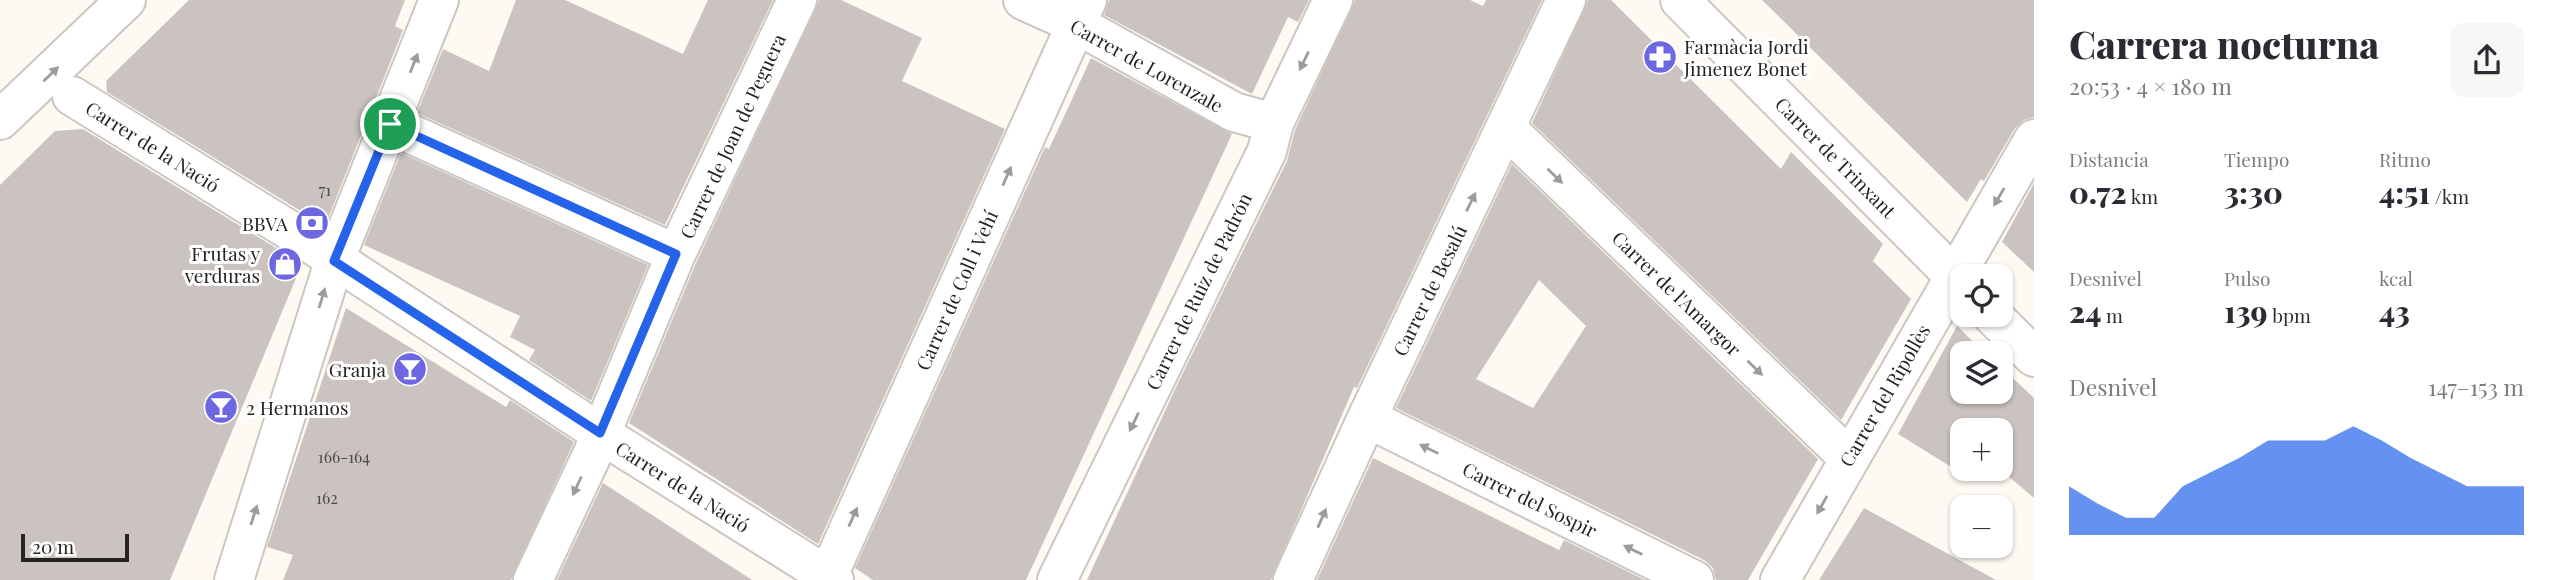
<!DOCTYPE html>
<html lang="es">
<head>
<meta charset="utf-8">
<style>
	:root { --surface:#fff; --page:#f7f7f7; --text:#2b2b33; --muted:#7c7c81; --accent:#2563eb }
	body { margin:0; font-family:"Playfair Display",serif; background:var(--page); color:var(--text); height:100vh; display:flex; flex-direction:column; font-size:26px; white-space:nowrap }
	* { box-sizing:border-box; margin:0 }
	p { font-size:23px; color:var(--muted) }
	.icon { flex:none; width:38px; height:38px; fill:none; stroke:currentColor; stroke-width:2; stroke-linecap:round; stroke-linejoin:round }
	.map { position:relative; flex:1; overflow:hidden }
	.sheet { display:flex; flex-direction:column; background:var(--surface); width:525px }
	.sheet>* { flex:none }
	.buttons { position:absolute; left:1950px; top:264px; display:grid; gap:14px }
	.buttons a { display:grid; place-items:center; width:63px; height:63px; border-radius:14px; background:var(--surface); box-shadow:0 2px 5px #0004; font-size:35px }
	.scale { position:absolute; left:21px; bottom:18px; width:108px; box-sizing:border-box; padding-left:7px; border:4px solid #252421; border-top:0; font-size:19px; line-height:24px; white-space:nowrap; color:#252421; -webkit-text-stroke:5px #fff; paint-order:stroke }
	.pin { position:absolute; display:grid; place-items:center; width:60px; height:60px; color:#fff; margin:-30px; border:4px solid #fff; border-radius:50%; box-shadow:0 2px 7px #0007 }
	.round { display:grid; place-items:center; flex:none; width:74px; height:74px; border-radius:14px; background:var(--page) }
	.overview { display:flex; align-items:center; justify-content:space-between; height:119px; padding:0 35px }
	h1 { font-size:38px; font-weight:800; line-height:52px }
	.figures { display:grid; grid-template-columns:repeat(3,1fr); gap:10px; height:119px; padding:7px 35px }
	.figures div { display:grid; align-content:center }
	.figures b { font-size:30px; font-weight:800 }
	.figures small { font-size:19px; font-weight:400 }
	.figures p { font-size:19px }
	.chart { height:196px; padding:14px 35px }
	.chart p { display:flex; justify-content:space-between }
	.chart svg { width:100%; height:126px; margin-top:7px; fill:var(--accent); opacity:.7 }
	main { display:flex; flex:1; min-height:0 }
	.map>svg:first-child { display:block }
</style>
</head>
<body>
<main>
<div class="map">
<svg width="2034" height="580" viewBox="0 0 2034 580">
	<rect width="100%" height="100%" fill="#fefaf3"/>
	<path fill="#cac3bf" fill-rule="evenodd" d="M189,0H405L395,26L403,30L325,226L107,92L106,81Z
		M516,0H565L683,54L708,0H773L665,225L417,113L443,49L489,71Z
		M819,0H841L922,38L902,81L1005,129L818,544L629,423L696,263Z
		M1109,0H1309L1298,22L1288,17L1252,94L1104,15Z
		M1355,0H1470L1483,6L1486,0H1542L1357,388L1354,387L1271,580H1087L1177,385L1287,161L1295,130Z
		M1588,0H1611L1781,169L1791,152L1883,244L1873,261L1911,299L1841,420L1532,123Z
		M1762,0H2034V117L2024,120L2015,128L1984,181L1981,179L1967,202Z
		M1091,58L1232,134L1026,580H873L855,568L1045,147L1049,149Z
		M83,129L302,264L170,580H0V185L55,131Z
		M401,153L648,265L591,401L529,360L535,350L510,337L520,316L364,245Z
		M1512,164L1818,459L1748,580H1716L1713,568L1704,560L1396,408ZM1539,280L1586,326L1533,408L1476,379Z
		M2034,183V272L2002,242Z
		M346,308L506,407L510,400L574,442L511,580H283L293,555L267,547Z
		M1957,326L1986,354H1962V392H2000V366L2034,398V498L2000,469V430H1962V469H1977L1969,478L1898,434Z
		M1373,458L1559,550L1564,540L1645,580H1317Z
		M603,483L752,580H557Z
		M1864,508L1996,580H1819Z"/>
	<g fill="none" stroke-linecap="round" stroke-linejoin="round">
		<g stroke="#cbc7c0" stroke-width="42">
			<path id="street" d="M1023,0L1076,24L1234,112L1274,123
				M1680,0L1962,284
				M72,96L310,243L620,446L834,580
				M389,124L676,254
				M1507,129L1848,457
				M1992,315L2034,357
				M1367,418L1694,580
				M234,580L334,262L439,0
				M533,580L592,455L676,254L797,0
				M826,580L1087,0
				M1057,580L1267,151L1274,123L1333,0
				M1293,580L1367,418L1566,0
				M1780,580L2034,139"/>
		</g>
		<g stroke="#cbc7c0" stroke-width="42">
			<path id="secondary" d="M0,120L126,0"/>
		</g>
		<use href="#street" stroke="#fff" stroke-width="38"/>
		<use href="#secondary" stroke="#fff" stroke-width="38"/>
	</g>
	<defs><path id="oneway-solid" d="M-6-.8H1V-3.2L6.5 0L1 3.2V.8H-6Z" transform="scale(1.75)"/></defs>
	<g fill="#9d9c9b">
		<use href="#oneway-solid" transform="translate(1304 61) rotate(116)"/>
		<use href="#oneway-solid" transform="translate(414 63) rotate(-68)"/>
		<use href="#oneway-solid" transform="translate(51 74) rotate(-44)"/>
		<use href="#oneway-solid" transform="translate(1007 176) rotate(-66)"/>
		<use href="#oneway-solid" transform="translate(1555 176) rotate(44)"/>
		<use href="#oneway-solid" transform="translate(1999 197) rotate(120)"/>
		<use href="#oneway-solid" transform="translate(1471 202) rotate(-64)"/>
		<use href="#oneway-solid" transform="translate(322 298) rotate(-73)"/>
		<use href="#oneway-solid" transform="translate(1755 368) rotate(44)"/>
		<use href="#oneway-solid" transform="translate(1134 422) rotate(116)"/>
		<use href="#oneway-solid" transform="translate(1429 449) rotate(-154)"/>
		<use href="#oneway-solid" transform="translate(577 486) rotate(115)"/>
		<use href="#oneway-solid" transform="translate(1822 505) rotate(119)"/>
		<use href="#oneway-solid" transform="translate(254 515) rotate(-72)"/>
		<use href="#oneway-solid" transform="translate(853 517) rotate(-66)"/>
		<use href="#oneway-solid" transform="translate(1322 518) rotate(-66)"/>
		<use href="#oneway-solid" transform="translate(1633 550) rotate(-154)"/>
	</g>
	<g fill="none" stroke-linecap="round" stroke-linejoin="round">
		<g stroke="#fff" stroke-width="14">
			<path id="route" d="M390,124L676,254L600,433L334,261Z"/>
		</g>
		<use href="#route" stroke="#2563eb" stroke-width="9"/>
	</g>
	<defs>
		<g id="pharmacy-disc" transform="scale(1.75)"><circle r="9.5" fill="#6d68e2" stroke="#fff"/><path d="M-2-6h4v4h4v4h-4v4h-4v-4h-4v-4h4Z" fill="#fff"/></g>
		<g id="bank-disc" transform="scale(1.75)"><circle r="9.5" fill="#6d68e2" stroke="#fff"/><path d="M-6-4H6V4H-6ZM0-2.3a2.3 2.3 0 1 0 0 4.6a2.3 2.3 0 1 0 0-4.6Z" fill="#fff"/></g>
		<g id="shop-disc" transform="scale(1.75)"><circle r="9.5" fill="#6d68e2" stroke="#fff"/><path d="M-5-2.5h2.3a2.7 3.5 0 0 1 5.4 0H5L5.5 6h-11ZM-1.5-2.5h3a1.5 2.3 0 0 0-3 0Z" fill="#fff"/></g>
		<g id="bar-disc" transform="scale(1.75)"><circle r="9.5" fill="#6d68e2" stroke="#fff"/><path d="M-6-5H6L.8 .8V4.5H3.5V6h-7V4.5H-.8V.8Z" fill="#fff"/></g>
	</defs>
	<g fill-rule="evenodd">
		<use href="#pharmacy-disc" x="1660" y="57"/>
		<use href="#bank-disc" x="312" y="223"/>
		<use href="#shop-disc" x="285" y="264"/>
		<use href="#bar-disc" x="410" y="369"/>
		<use href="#bar-disc" x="221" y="407"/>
	</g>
	<g text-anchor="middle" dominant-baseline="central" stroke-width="6" stroke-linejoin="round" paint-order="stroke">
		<g font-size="16" fill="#4e4c48">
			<text x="325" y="189">71</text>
			<text x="344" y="456">166-164</text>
			<text x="327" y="497">162</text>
		</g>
		<g font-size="19" fill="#252421" stroke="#fff" text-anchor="end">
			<text x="1684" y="46" text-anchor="start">Farmàcia Jordi<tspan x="1684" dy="22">Jimenez Bonet</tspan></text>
			<text x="288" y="223">BBVA</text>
			<text x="260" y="253">Frutas y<tspan x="260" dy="22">verduras</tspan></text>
			<text x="386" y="369">Granja</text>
			<text x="246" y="407" text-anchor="start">2 Hermanos</text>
		</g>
		<g font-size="19" fill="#252421" stroke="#fff">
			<text transform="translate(1147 65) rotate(29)">Carrer de Lorenzale</text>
			<text transform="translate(732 136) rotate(-65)">Carrer de Joan de Peguera</text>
			<text transform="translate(153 146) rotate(32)">Carrer de la Nació</text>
			<text transform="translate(1836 157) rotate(45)">Carrer de Trinxant</text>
			<text transform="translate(956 290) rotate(-66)">Carrer de Coll i Vehí</text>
			<text transform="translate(1429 290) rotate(-64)">Carrer de Besalú</text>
			<text transform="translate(1198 291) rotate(-64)">Carrer de Ruiz de Padrón</text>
			<text transform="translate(1677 293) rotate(44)">Carrer de l'Amargor</text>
			<text transform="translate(1884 395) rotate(-60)">Carrer del Ripollès</text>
			<text transform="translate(683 486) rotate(32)">Carrer de la Nació</text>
			<text transform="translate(1530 499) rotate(26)">Carrer del Sospir</text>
		</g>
	</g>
</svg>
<div class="buttons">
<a><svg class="icon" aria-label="locate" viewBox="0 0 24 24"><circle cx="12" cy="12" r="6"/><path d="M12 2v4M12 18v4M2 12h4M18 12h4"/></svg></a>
<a><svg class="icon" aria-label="layers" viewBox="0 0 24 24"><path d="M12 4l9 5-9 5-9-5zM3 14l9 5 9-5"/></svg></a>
<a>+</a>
<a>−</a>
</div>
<div class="scale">20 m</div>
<div class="pin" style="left:390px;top:124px;background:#1e9e55"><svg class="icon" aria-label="arrive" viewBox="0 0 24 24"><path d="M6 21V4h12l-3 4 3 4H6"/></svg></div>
</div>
<section class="sheet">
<div class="overview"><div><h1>Carrera nocturna</h1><p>20:53 · 4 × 180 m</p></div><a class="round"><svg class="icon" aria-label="share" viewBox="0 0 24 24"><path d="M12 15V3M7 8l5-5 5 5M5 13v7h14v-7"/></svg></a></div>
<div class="figures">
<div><p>Distancia</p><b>0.72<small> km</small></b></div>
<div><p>Tiempo</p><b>3:30</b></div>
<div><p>Ritmo</p><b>4:51<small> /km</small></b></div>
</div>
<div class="figures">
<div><p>Desnivel</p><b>24<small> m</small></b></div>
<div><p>Pulso</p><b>139<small> bpm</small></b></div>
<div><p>kcal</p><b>43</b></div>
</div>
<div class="chart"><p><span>Desnivel</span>147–153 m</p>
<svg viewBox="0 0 160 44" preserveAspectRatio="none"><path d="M0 44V27L10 33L20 38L30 38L40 27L50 22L60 17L70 11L80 11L90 11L100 6L110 11L120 17L130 22L140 27L150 27L160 27V44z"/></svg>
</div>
</section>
</main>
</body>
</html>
